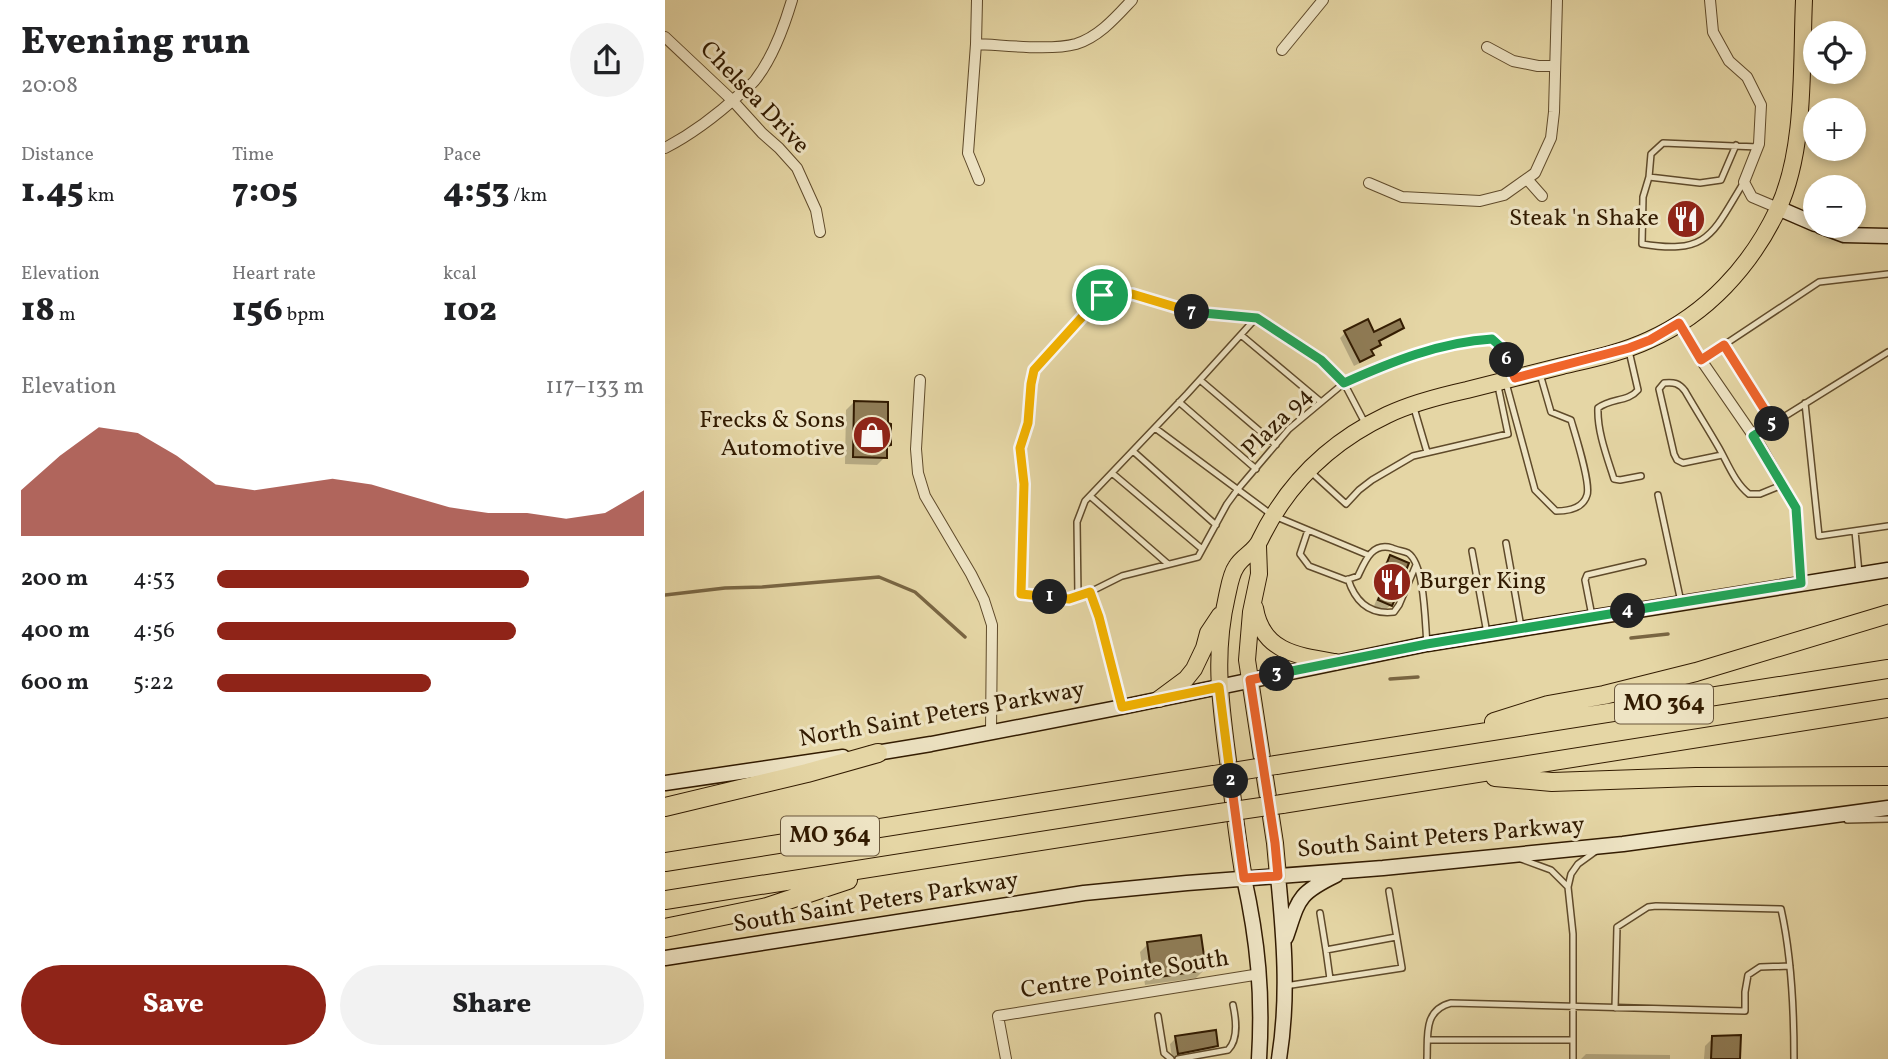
<!DOCTYPE html>
<html lang="en">
<head>
<meta charset="utf-8">
<style>
	:root { --surface:#fff; --page:#f2f2f2; --text:#202124; --muted:#757577; --accent:#8f2418 }
	body { margin:0; font-family:Vollkorn,serif; background:var(--page); color:var(--text); height:100vh; display:flex; flex-direction:column; font-size:26px; white-space:nowrap }
	* { box-sizing:border-box; margin:0 }
	p { font-size:23px; color:var(--muted) }
	.icon { flex:none; width:38px; height:38px; fill:none; stroke:currentColor; stroke-width:2; stroke-linecap:round; stroke-linejoin:round }
	.map { position:relative; flex:1; overflow:hidden }
	.panel { display:flex; flex-direction:column; background:var(--surface); width:665px }
	.panel>* { flex:none }
	.fabs { position:absolute; left:1138px; top:21px; display:grid; gap:14px }
	.fabs a { display:grid; place-items:center; width:63px; height:63px; border-radius:50%; background:var(--surface); box-shadow:0 4px 10px #0003; font-size:35px }
	.pin { position:absolute; display:grid; place-items:center; width:60px; height:60px; color:#fff; margin:-30px; border:4px solid #fff; border-radius:50%; box-shadow:0 2px 7px #0007 }
	.km { position:absolute; width:35px; height:35px; margin:-18px; border-radius:50%; background:#222; color:#fff; font-size:19px; line-height:35px; text-align:center }
	.round { display:grid; place-items:center; flex:none; width:74px; height:74px; border-radius:37px; background:var(--page) }
	.overview { display:flex; align-items:center; justify-content:space-between; height:119px; padding:0 21px }
	h1 { font-size:38px; font-weight:800; line-height:52px }
	.stats { display:grid; grid-template-columns:repeat(3,1fr); gap:10px; height:119px; padding:7px 21px }
	.stats div { display:grid; align-content:center }
	.stats b { font-size:35px; font-weight:800 }
	.stats small { font-size:19px; font-weight:400 }
	.stats p { font-size:19px }
	.chart { height:196px; padding:14px 21px }
	.chart p { display:flex; justify-content:space-between }
	.chart svg { width:100%; height:126px; margin-top:7px; fill:var(--accent); opacity:.7 }
	.cta { display:flex; gap:14px; margin-top:auto; padding:14px 21px }
	.cta a { flex:1; height:80px; border-radius:42px; background:var(--accent); color:#fff; font-size:28px; font-weight:800; line-height:80px; text-align:center }
	.cta a+a { background:var(--page); color:var(--text) }
	ul { padding:0 21px; list-style:none; font-size:23px }
	li { display:grid; grid-template-columns:112px 84px 1fr; align-items:center; height:52px }
	li i { height:18px; border-radius:9px; background:var(--accent) }
	main { display:flex; flex:1; min-height:0 }
	.map>svg:first-child { display:block }
</style>
</head>
<body>
<main>
<section class="panel">
<div class="overview"><div><h1>Evening run</h1><p>20:08</p></div><a class="round"><svg class="icon" aria-label="share" viewBox="0 0 24 24"><path d="M12 15V3M7 8l5-5 5 5M5 13v7h14v-7"/></svg></a></div>
<div class="stats">
<div><p>Distance</p><b>1.45<small> km</small></b></div>
<div><p>Time</p><b>7:05</b></div>
<div><p>Pace</p><b>4:53<small> /km</small></b></div>
</div>
<div class="stats">
<div><p>Elevation</p><b>18<small> m</small></b></div>
<div><p>Heart rate</p><b>156<small> bpm</small></b></div>
<div><p>kcal</p><b>102</b></div>
</div>
<div class="chart"><p><span>Elevation</span>117–133 m</p>
<svg viewBox="0 0 160 44" preserveAspectRatio="none"><path d="M0 44V28L10 16L20 6L30 8L40 16L50 26L60 28L70 26L80 24L90 26L100 30L110 34L120 36L130 36L140 38L150 36L160 28V44z"/></svg>
</div>
<ul>
<li><b>200 m</b>4:53<i style="width:73%"></i></li>
<li><b>400 m</b>4:56<i style="width:70%"></i></li>
<li><b>600 m</b>5:22<i style="width:50%"></i></li>
</ul>
<div class="cta"><a>Save</a><a>Share</a></div>
</section>
<div class="map">
<svg width="1223" height="1059" viewBox="0 0 1223 1059">
	<rect width="100%" height="100%" fill="#e5d6a5"/>
	<filter id="stains"><feTurbulence type="fractalNoise" baseFrequency=".00286" numOctaves="4"/><feColorMatrix values="0 0 0 0 .2 0 0 0 0 .09 0 0 0 0 .02 0 0 0 .5 -.17"/></filter>
	<radialGradient id="worn" r=".72"><stop offset=".6" stop-color="#630" stop-opacity="0"/><stop offset="1" stop-color="#630" stop-opacity=".3"/></radialGradient>
	<path fill="#0003" d="M737,327L732,333L713,343L714,344L705,351L707,354L701,360L689,366L675,338L680,333L708,334Z
		M189,402L224,445L220,448V457L212,465L180,464L181,410Z
		M725,557L726,605L720,610L709,606L715,591L709,589L720,563Z
		M483,944L539,970L531,978L480,985L475,952Z
		M511,1038L551,1046L546,1052L507,1058L505,1044Z
		M1048,1038L1074,1059H1039L1040,1046Z
		M921,1054L1005,1055V1059H916Z"/>
	<g fill="none" stroke-linecap="round" stroke-linejoin="round">
		<path stroke="#796542" stroke-width="3.5" d="M0,595L60,588L97,587L214,577L250,592L300,637
			M966,638L1003,634
			M725,679L753,677"/>
	</g>
	<path fill="#8f7c56" stroke="#321b01" stroke-width="2" d="M703,319L709,332L735,319L739,328L714,341L716,345L706,350L709,355L695,362L679,331Z
		M189,401L223,402V423L226,424V445L222,446V458L188,457Z
		M725,555L744,563L737,580H739L727,606L713,600L719,585L714,583Z
		M536,935L541,970L487,978L482,942Z
		M551,1030L553,1046L513,1054L510,1036Z
		M1076,1035L1075,1059H1046L1047,1036Z"/>
	<g fill="none" stroke-linecap="round" stroke-linejoin="round">
		<g stroke="#5f4a2a" stroke-width="8">
			<path id="lane" d="M1071,145L1056,180L1035,183L984,177L986,154L998,143L1093,147
				M984,177L978,197L977,244C1044,255 1047,234 1079,182
				M576,335L656,402
				M1059,345L1154,282L1223,274
				M964,351L973,390C963,402 946,398 933,408C932,431 942,457 949,479L955,480L976,476
				M1036,360L1059,345L1108,423
				M535,380L611,445
				M841,383L870,490L891,511C903,511 918,509 922,495C926,483 910,434 906,420L886,412L875,374
				M514,402L591,469
				M1140,403L1154,536L1223,526
				M749,408L762,452
				M700,423L679,383L656,360L591,318L532,314L467,294L437,295L369,370L366,384L363,423L355,448L359,484L356,594L404,599L425,592L457,576L533,557L562,504L573,489L624,429L679,383L718,365L764,350L812,340L827,339L837,348L849,376
				M490,428L607,515L703,555
				M1088,436L1223,352
				M468,451L551,525
				M1057,455L1018,463L1012,460L1009,454L994,389L999,383C1009,382 1014,383 1020,391C1031,410 1043,429 1054,448C1063,464 1070,483 1084,494H1095L1117,485
				M646,472L681,504L694,490L707,480L748,456L843,434L833,386
				M447,473L537,549
				M993,495L1016,602
				M425,496L503,564
				M643,530L635,554L644,566L681,580L693,576C700,561 707,542 727,548C731,550 738,551 743,553C760,564 760,624 762,644
				M1190,531L1194,573
				M841,543L856,627
				M807,551L822,633
				M683,579C690,601 704,615 729,612L734,605L751,565
				M425,592L434,617L456,704
				M413,596L412,522L420,501L522,394L591,318
				M927,616L920,580L922,575L978,562
				M1182,820L1223,819
				M856,859L886,870L903,887
				M655,913L661,950
				M665,979L661,950L731,937
				M620,986L737,968L724,891
				M950,1008L952,927L983,907L991,906L1116,909C1127,958 1129,1009 1129,1059
				M493,1016L499,1053L506,1059
				M763,1040H908
				M513,1059L563,1050C574,1039 571,1019 568,1005
				M762,1059C763,1036 758,1010 786,1003L1080,1011V992L1083,975L1095,967L1125,966
				M908,1059V934L903,887L906,874L913,864L931,851"/>
		</g>
		<g stroke="#5f4a2a" stroke-width="12">
			<path id="street" d="M312,0L311,44L303,153L314,180
				M1045,0L1048,32L1064,61L1082,77L1096,105L1094,144L1079,182L1087,197L1113,208
				M0,37L68,101L97,133L114,148L132,168L151,210L155,232
				M311,44C339,45 385,51 411,44C434,37 451,17 467,0
				M822,47L848,61L873,66H889
				M617,50L658,0
				M0,148C27,134 52,115 75,94C80,89 87,85 91,79C108,57 119,27 127,0
				M862,179L877,196
				M704,183L737,197L815,201L839,195L870,173L886,138L889,112L892,0
				M1014,323L1034,357L1096,447L1131,508L1136,583
				M255,380L251,449L253,473L260,496L306,574L319,600L327,625L326,732
				M341,1059L333,1016L595,974"/>
		</g>
		<g stroke="#321b01" stroke-width="17">
			<path id="secondary" d="M1113,208L1150,224
				M1155,226L1179,235L1223,236
				M205,754L266,744L457,707L762,644L1223,570
				M0,783L178,757
				M613,876C619,937 624,997 614,1059
				M579,878C593,941 598,995 594,1059
				M621,937C634,899 632,894 671,875
				M0,958L419,893L522,883L718,868L958,844L1223,808"/>
		</g>
		<g stroke="#321b01" stroke-width="18">
			<path id="primary" d="M593,546L594,574L586,612L582,660L610,843L613,876
				M590,608C597,652 633,656 670,662
				M494,699L521,679L529,669L539,648L543,633L555,615
				M579,878C573,844 569,810 565,776C557,712 547,660 562,596C564,587 566,574 571,567C577,556 590,552 595,540C622,484 665,442 722,415C747,403 775,396 802,390C834,382 865,374 897,366C926,359 956,353 984,340C1042,314 1086,266 1113,209C1141,149 1136,66 1139,0"/>
		</g>
		<g stroke="#321b01" stroke-width="20">
			<path id="highway" d="M829,722L883,705L939,695L1031,672L1223,614
				M611,765L1223,669
				M830,777L887,782L1031,777L1223,776
				M617,804L1223,708
				M0,807L142,773L213,753
				M0,862L549,775
				M0,900L555,813
				M0,928L102,907L183,880"/>
		</g>
		<use href="#lane" stroke="#eee4c4" stroke-width="5"/>
		<use href="#street" stroke="#eee4c4" stroke-width="10"/>
		<use href="#secondary" stroke="#eee4c4" stroke-width="14"/>
		<use href="#primary" stroke="#e5d6a5" stroke-width="16"/>
		<use href="#highway" stroke="#e5d6a5" stroke-width="18"/>
		<g stroke="#321b01" stroke-width="20" stroke-linecap="butt">
			<path id="highway-bridge" d="M549,775L611,765
				M555,813L617,804"/>
		</g>
		<use href="#highway-bridge" stroke="#e5d6a5" stroke-width="18"/>
	</g>
	<g fill="none" stroke-linecap="round" stroke-linejoin="round">
		<g stroke="#fff" stroke-width="14">
			<path id="split-1" d="M385,597L356,594L359,484L355,448L363,423L366,384L369,370L437,295"/>
		</g>
		<g stroke="#fff" stroke-width="14">
			<path id="split-2" d="M385,597L404,599L425,592L434,617L457,707L554,687L566,781"/>
		</g>
		<g stroke="#fff" stroke-width="14">
			<path id="split-3" d="M566,781L579,878L613,876L610,843L585,680L612,674"/>
		</g>
		<g stroke="#fff" stroke-width="14">
			<path id="split-4" d="M612,674L762,644L963,611"/>
		</g>
		<g stroke="#fff" stroke-width="14">
			<path id="split-5" d="M963,611L1136,583L1131,508L1088,436L1107,424"/>
		</g>
		<g stroke="#fff" stroke-width="14">
			<path id="split-6" d="M842,360L850,378L964,348L985,340L1014,323L1036,360L1059,345L1108,423L1107,424"/>
		</g>
		<g stroke="#fff" stroke-width="14">
			<path id="split-7" d="M527,312L592,318L656,360L679,383C726,362 775,342 827,339L837,348L842,360"/>
		</g>
		<g stroke="#fff" stroke-width="14">
			<path id="split-8" d="M437,295L467,294L527,312"/>
		</g>
		<use href="#split-1" stroke="#f5b400" stroke-width="9"/>
		<use href="#split-2" stroke="#f5b400" stroke-width="9"/>
		<use href="#split-3" stroke="#f0652b" stroke-width="9"/>
		<use href="#split-4" stroke="#22a559" stroke-width="9"/>
		<use href="#split-5" stroke="#22a559" stroke-width="9"/>
		<use href="#split-6" stroke="#f0652b" stroke-width="9"/>
		<use href="#split-7" stroke="#22a559" stroke-width="9"/>
		<use href="#split-8" stroke="#f5b400" stroke-width="9"/>
	</g>
	<defs>
		<g id="restaurant-disc" transform="scale(2.0125)"><circle r="9.5" fill="#8f2418" stroke="#eee4c4"/><path d="M-5-6h1v4h1v-4h1v4h1v-4h1v5L-1.5 .5V6h-2V.5L-5-1ZM5-6V6H3V1.5H1.5Q1.5-4 5-6Z" fill="#fff"/></g>
		<g id="shop-disc" transform="scale(2.0125)"><circle r="9.5" fill="#8f2418" stroke="#eee4c4"/><path d="M-5-2.5h2.3a2.7 3.5 0 0 1 5.4 0H5L5.5 6h-11ZM-1.5-2.5h3a1.5 2.3 0 0 0-3 0Z" fill="#fff"/></g>
	</defs>
	<g fill-rule="evenodd">
		<use href="#restaurant-disc" x="1021" y="219"/>
		<use href="#shop-disc" x="207" y="435"/>
		<use href="#restaurant-disc" x="727" y="582"/>
	</g>
	<g text-anchor="middle" dominant-baseline="central" stroke-width="6" stroke-linejoin="round" paint-order="stroke">
		<g fill="#eee4c4" stroke="#6a573c" stroke-width="2">
			<rect x="950" y="684.5" width="98" height="39" rx="5"/>
			<rect x="116" y="816.5" width="98" height="39" rx="5"/>
		</g>
		<g font-size="23" font-weight="bold" fill="#321b01">
			<text x="999" y="704">MO 364</text>
			<text x="165" y="836">MO 364</text>
		</g>
		<g font-size="24" fill="#321b01" stroke="#eee4c4">
			<text transform="translate(89 98) rotate(46)">Chelsea Drive</text>
			<text transform="translate(613 423) rotate(-45)">Plaza 94</text>
			<text transform="translate(277 715) rotate(-10)">North Saint Peters Parkway</text>
			<text transform="translate(776 838) rotate(-5)">South Saint Peters Parkway</text>
			<text transform="translate(211 903) rotate(-9)">South Saint Peters Parkway</text>
			<text transform="translate(460 975) rotate(-9)">Centre Pointe South</text>
		</g>
		<g font-size="24" fill="#321b01" stroke="#eee4c4" text-anchor="end">
			<text x="994" y="219">Steak 'n Shake</text>
			<text x="180" y="421">Frecks &amp; Sons<tspan x="180" dy="28">Automotive</tspan></text>
			<text x="754" y="582" text-anchor="start">Burger King</text>
		</g>
	</g>
	<rect width="100%" height="100%" filter="url(#stains)"/>
	<rect width="100%" height="100%" fill="url(#worn)"/>
</svg>
<div class="fabs">
<a><svg class="icon" aria-label="locate" viewBox="0 0 24 24"><circle cx="12" cy="12" r="6"/><path d="M12 2v4M12 18v4M2 12h4M18 12h4"/></svg></a>
<a>+</a>
<a>−</a>
</div>
<div class="pin" style="left:437px;top:295px;background:#1e9e55"><svg class="icon" aria-label="arrive" viewBox="0 0 24 24"><path d="M6 21V4h12l-3 4 3 4H6"/></svg></div>
<b class="km" style="left:385px;top:597px">1</b>
<b class="km" style="left:566px;top:781px">2</b>
<b class="km" style="left:612px;top:674px">3</b>
<b class="km" style="left:963px;top:611px">4</b>
<b class="km" style="left:1107px;top:424px">5</b>
<b class="km" style="left:842px;top:360px">6</b>
<b class="km" style="left:527px;top:312px">7</b>
</div>
</main>
</body>
</html>
